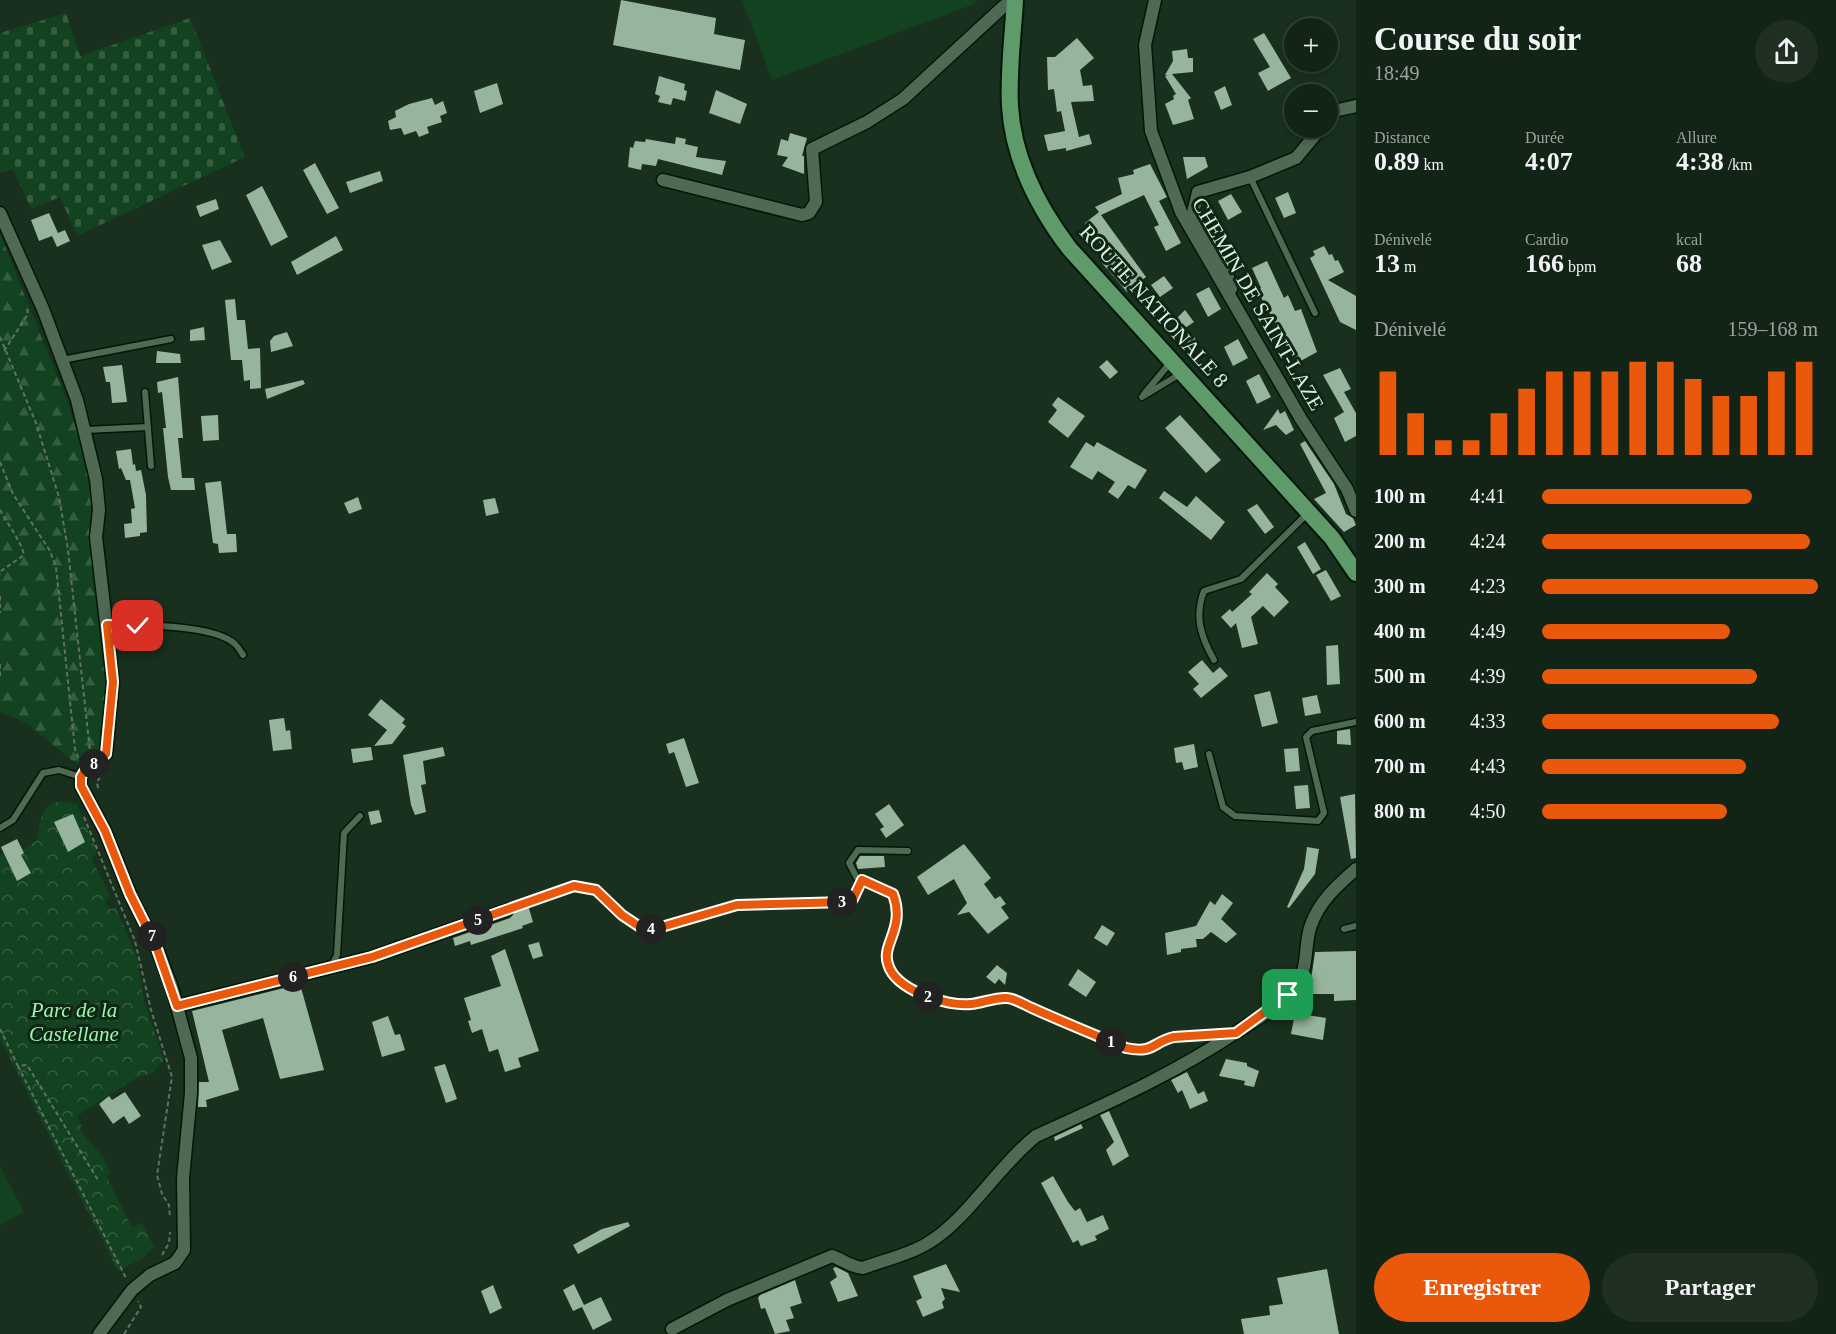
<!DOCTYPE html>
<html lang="fr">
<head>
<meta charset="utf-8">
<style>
	:root { --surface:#122416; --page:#1f3023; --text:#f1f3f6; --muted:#9ca4a1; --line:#314135; --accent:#ea580c }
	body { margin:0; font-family:"Times New Roman",serif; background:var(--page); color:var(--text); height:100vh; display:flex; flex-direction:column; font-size:22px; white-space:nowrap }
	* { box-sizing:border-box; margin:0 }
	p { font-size:20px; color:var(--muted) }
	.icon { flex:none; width:33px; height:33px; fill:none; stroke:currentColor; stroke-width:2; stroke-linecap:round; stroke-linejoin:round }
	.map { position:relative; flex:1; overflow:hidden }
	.side { display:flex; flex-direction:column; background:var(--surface); width:480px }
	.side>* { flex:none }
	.controls { position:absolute; left:1284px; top:18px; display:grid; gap:12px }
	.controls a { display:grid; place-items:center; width:54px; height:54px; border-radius:50%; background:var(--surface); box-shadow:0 3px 9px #0003,0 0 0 2px var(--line); font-size:30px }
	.pin { position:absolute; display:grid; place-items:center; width:51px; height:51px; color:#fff; margin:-26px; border-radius:12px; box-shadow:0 3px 9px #0006 }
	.km { position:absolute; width:30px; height:30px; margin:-15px; border-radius:50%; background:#222; color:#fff; font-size:16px; line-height:30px; text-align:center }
	.round { display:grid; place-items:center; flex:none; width:63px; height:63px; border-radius:32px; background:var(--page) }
	.summary { display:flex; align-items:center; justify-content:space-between; height:102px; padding:0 18px }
	h1 { font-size:33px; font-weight:800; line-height:45px }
	.metrics { display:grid; grid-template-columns:repeat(3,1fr); gap:9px; height:102px; padding:6px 18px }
	.metrics div { display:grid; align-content:center }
	.metrics b { font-size:26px; font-weight:800 }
	.metrics small { font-size:16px; font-weight:400 }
	.metrics p { font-size:16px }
	.chart { height:168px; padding:12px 18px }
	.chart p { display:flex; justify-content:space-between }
	.chart svg { width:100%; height:108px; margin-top:6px; stroke:var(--accent); stroke-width:6 }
	.cta { display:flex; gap:12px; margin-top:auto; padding:12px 18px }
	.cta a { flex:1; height:69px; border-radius:36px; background:var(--accent); color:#fff; font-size:24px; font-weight:800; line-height:69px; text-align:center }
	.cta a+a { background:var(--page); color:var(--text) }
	ul { padding:0 18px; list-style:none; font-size:20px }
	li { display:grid; grid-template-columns:96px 72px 1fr; align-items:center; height:45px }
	li i { height:15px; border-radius:8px; background:var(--accent) }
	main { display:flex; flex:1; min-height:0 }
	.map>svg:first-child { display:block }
</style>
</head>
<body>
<main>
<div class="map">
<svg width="1356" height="1334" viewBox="0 0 1356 1334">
	<defs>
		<pattern id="forest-firs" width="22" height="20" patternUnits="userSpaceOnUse" patternTransform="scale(1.5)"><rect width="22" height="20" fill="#134220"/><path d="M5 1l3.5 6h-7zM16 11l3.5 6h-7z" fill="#355e40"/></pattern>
		<pattern id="cemetery-stones" width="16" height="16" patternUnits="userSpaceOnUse" patternTransform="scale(1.5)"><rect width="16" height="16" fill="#134220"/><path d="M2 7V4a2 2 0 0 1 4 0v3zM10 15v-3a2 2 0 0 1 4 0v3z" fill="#355e40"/></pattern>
		<pattern id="park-crowns" width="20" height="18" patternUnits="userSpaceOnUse" patternTransform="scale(1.5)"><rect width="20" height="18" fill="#134220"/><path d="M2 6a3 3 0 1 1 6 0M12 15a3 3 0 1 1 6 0" fill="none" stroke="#355e40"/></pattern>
	</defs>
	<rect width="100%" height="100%" fill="#18301d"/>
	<path fill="#134220" d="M742,0H976L977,3L772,80Z
		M0,1166L24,1212L0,1225Z"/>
	<path fill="url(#forest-firs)" d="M0,234L68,403L81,444L89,485L105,627L107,742L106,752L78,765L26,723L0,712Z"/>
	<path fill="url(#cemetery-stones)" d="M66,13L80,56L190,18L245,157L77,236L60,197L31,209L13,169L0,173V33Z"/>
	<path fill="url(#park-crowns)" d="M61,801L77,804L97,851L92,860L110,895L105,903L110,909L116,908L137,957L144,1000L164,1060L153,1073L136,1078L77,1116L82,1127L80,1130L104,1158L111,1173L106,1176L132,1227L142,1223L154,1248L146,1253L147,1256L118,1271L0,1039V855L24,849L37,840C41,820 39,806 61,801Z"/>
	<path fill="#97b49c" d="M621,0L716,18L714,34L745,40L740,70L613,45Z
		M1264,33L1291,78L1268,91L1258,73L1270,67L1253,39Z
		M1077,38L1094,58L1080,70L1083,86L1092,85L1094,101L1071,102L1079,137L1089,134L1092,144L1066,151V148L1048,151L1044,135L1065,131L1061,111L1057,112L1054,89L1048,90L1047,57H1055Z
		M1187,49L1188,58H1193V72L1172,74L1191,98L1188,100L1194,119L1173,125L1165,104L1174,99L1173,96L1176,94L1165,76L1168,75H1165L1173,61L1172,51Z
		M659,76L685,84L684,90L687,91L685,101L673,98L671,105L658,102L660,96L655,94Z
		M497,83L503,104L480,113L474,91Z
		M1225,86L1232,105L1221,110L1214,92Z
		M716,90L747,104L740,124L709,113Z
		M432,98L435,105L443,101L447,113L440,116L442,122L427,127L429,133L419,137L416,131L404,135L401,128L390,130L388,121L396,117L395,111L409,104Z
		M790,133L807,138L802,156H804V174L782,166L788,157L777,155L781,139L788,141Z
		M676,137L686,139L685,144L698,147L696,157L726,161L722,175L658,159L656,166L642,164L641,170L628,167L630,147L633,148L635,141L645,142L646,139L675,144Z
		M1183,157H1205L1208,167L1187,179Z
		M315,163L339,208L327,214L303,170Z
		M1150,164L1167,197L1159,201L1181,243L1166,251L1154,227L1159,225L1144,195L1101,215L1146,277L1127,292L1102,263L1110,256L1085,223L1099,212L1095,207L1122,194L1118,178L1134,174L1133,170Z
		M380,171L383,181L350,193L346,182Z
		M262,186L288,237L271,246L246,195Z
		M1288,192L1296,213L1284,218L1275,198Z
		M1231,194L1242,212L1228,220L1218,201Z
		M216,199L219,209L200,217L196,206Z
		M49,213L58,233L65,230L70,241L57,247L52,236L39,241L31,220Z
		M336,236L343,250L297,275L291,262Z
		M220,240L232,262L212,270L202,245Z
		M1324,246L1329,255L1332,254L1335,261L1338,260L1344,272L1328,280L1356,296V330L1340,322L1310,258L1315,255L1313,251Z
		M1267,261L1284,298L1288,295L1295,311L1301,309L1317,352L1297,363L1257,290L1261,288L1252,268Z
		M1164,276L1173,288L1160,297L1151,285Z
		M1209,287L1221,309L1208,317L1196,294Z
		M235,299L237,320H245L248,349L260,348L261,388L250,389V380L244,381L242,360H231L225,300Z
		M1185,310L1194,322L1185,328L1177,318Z
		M204,327L205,340L190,341V330Z
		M287,332L293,346L271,352L270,341L274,336Z
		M1192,334L1199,344L1190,351L1183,340Z
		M1238,339L1248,358L1233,366L1224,347Z
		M157,351L180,354L181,363H156Z
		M1107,360L1118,372L1110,379L1099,367Z
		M122,365L127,402L112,403L110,382H106L103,367Z
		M1340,368L1351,389L1344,392L1356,413V436L1345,442L1334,418L1344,412L1323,375Z
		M1259,374L1271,397L1257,404L1246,381Z
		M178,377L183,438H178L182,478H194L195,490H171L168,477L163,428H166L162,392L158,393L157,382Z
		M303,380L305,384L267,399L265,389Z
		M1058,397L1085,416L1068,438L1048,422L1057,410L1052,405Z
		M1278,409L1280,414L1285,411L1294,430L1286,435L1276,425L1263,430Z
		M218,415L219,440L203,441L201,416Z
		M1180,415L1221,460L1206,473L1165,428Z
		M1305,441L1334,484L1346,514L1353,518L1356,525L1344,532L1314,499L1326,493L1300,444Z
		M1086,442L1094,447L1097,442L1147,470L1135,489L1128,485L1118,499L1108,492L1115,482L1098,471L1092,480L1070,467Z
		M131,449L133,465L135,464L136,471L141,470L146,495L147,532L140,533V536L125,538L124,524L132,523L131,509L135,508L130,480H126L121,468L119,469L116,451Z
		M221,481L227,534H236L237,552L219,553L218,544L213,543L205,483Z
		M1164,491L1187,507L1196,496L1225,522L1211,540L1159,498Z
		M358,497L362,509L349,514L344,503Z
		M495,498L499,513L486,516L483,500Z
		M1257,504L1274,527L1265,534L1247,510Z
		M1305,542L1321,569L1313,574L1297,547Z
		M1326,570L1341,596L1331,601L1316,575Z
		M1267,573L1278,584L1275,587L1289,602L1274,617L1263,606L1251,617L1258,644L1242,648L1236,623L1231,628L1221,617L1230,609L1232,612L1252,594L1249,592Z
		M1338,645L1340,684L1327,685L1326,646Z
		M1202,660L1213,673L1220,667L1228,676L1201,698L1193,689L1199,684L1188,672Z
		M1270,691L1278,723L1262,727L1254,695Z
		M1317,695L1321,713L1305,716L1302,698Z
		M381,699L405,719L402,723L406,726L392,744L374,746L387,730L368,715Z
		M284,718L286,731L290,730L292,749L273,751L269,720Z
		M1350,729L1351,745L1337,744V731Z
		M684,738L699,783L686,787L674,752L669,754L666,744Z
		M1194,744L1198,767L1184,770L1182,762L1176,763L1174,748Z
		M371,747L373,760L353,763L351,749Z
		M443,747L445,756L423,761L426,784L421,785L426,812L415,815L411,805L403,755Z
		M1298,748L1300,771L1286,772L1284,749Z
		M1308,785L1310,808L1296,809L1294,786Z
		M1355,794L1356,858L1351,859L1340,797Z
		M889,804L904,825L886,838L880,829L884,827L875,814Z
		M379,810L382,822L371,825L368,812Z
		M73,814L85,842L68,852L54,822Z
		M17,839L24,853L21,855L31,873L17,881L1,847Z
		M964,844L991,878L984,884L995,899L1000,896L1006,904L1001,907L1009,918L988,934L969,912L957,915L967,903L954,879L928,895L917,877Z
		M1307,847L1319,849L1315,874L1289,908L1287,907L1304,869Z
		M860,856H884L885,867L858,869L856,863Z
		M1222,894L1233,903L1221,919L1237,934L1226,943L1211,932L1203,939H1196L1197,947L1181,949V952L1167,955L1165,933L1196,926L1210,901L1215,905Z
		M528,905L533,922L522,926L523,928L471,945L470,941L455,946L453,938L510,918L519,908Z
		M1102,925L1115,933L1107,946L1094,938Z
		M539,942L543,956L533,959L528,945Z
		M505,949L539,1051L518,1058L521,1067L505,1072L498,1049L489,1052L482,1029L472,1033L468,1021L471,1020L464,998L501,986L491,956Z
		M1356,951V1000L1334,1001V994H1309L1315,952Z
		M997,965L1007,973L1005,985L999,979L995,984L986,977Z
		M1078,969L1096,982L1086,997L1068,985Z
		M300,984L324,1070L280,1079L263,1018L222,1030L239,1090L206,1100L207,1107H198L199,1082H209L192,1011Z
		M1295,1013L1326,1018L1323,1040L1291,1034Z
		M388,1016L395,1035L400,1034L405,1050L382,1057L372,1022Z
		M1226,1059L1247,1063V1066L1259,1071L1254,1087L1244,1085L1245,1081L1219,1076Z
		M445,1064L457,1099L446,1103L434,1067Z
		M1187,1072L1198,1094L1204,1091L1208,1101L1190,1109L1182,1090L1178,1093L1171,1080Z
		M125,1092L141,1116L129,1124L124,1116L113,1124L99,1104L109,1096L112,1100Z
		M1109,1111L1129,1156L1113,1166L1106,1150L1114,1142L1100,1115Z
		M1081,1124L1083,1128L1055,1141L1054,1137Z
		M1053,1176L1068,1202L1075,1211L1080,1208L1087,1222L1103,1215L1109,1229L1095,1236L1097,1240L1081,1246L1078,1240L1073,1243L1041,1183Z
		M628,1222L630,1226L578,1254L573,1245L602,1229Z
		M946,1264L960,1292L941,1288L945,1299L942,1302L944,1308L923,1317L916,1301L922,1298L913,1276Z
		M836,1267L848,1273L858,1296L838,1302L830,1282L837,1277L833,1268Z
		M1327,1269L1339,1334H1244L1241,1319L1270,1315L1269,1306L1283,1304L1277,1278Z
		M795,1280L802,1303L790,1307L794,1318L786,1320L790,1331L775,1334L765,1308L761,1309L758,1298L760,1295Z
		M574,1284L584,1305L601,1297L612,1320L593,1330L582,1307L573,1311L563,1290Z
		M493,1285L502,1308L490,1314L481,1291Z"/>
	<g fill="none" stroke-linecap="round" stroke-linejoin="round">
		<g stroke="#021807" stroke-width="9">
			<path id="service" d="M1250,177L1315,313
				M62,360L171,339
				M145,392L151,466
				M1144,394L1170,363
				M1142,397L1180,374
				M85,430L148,427
				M107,625C137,625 213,624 235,644C238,647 241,652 243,655
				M1214,660C1201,637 1194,617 1204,591L1241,579L1308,513
				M1209,754L1223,807L1235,816L1318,821L1324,813L1306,737L1312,731L1356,722
				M0,828L13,820L43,773L59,770L81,777
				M908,851L858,850L849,863L857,878L893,894L899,913L887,954V964L901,982L930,998L953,1004H969L1007,997L1126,1048C1157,1054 1150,1042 1171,1038C1189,1034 1210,1034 1229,1033
				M1344,929L1356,926
				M331,967L337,955L344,833L360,816"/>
		</g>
		<g stroke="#021807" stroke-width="15">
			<path id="minor" d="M1155,0L1145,45L1151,131L1181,212L1301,419L1347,489L1356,511
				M1328,119L1334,111L1356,106
				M663,180L802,215L809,213L816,202L812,149L867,122L903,99L1004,6L1015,1
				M0,213L43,309L77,400L96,479L99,510L96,537L113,682L106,754L85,770L81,777V786L105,831L130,894L156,946L172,988L191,1058V1093L183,1178L184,1250L175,1263L150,1275L132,1290L99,1334
				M1231,289L1227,273L1193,213L1198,192L1250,177L1296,158L1321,128
				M177,1006L372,957L507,910
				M672,1329L727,1300L832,1256C843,1260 851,1267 863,1268C884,1260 909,1255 928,1243C966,1221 998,1166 1036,1136C1108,1103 1172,1075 1238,1031C1260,1017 1284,1004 1298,982C1309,965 1304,943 1311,925C1320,900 1338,885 1356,869"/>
		</g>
		<g stroke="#021807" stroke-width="20">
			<path id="primary" d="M1015,0C1013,35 1008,71 1010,106C1013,158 1038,207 1069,248L1332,538L1356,573"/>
		</g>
		<path stroke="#5e7362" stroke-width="2" stroke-dasharray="4.5 3" stroke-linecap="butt" d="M0,337L36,423L59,497L68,550L90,751
			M4,351L28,314L27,307
			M0,462L13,494L50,551L56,567L75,749L79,760
			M0,510C7,523 22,543 24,555L1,571L0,575
			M0,596V613
			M0,664V678
			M98,788L97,782L103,772
			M84,817L135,941L151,1010L172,1077L157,1175L162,1194L169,1205L170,1218
			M518,906L574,886L596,889L622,915L643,929L658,928L737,905L846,902L853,899L858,889
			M0,1029L18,1066L27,1065L98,1180
			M18,1066L127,1280
			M162,1255L169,1243L170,1232
			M124,1334L141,1307L138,1301"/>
		<use href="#service" stroke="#4f6953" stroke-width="6"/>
		<use href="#minor" stroke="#4f6953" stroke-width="12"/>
		<use href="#primary" stroke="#5f9a6b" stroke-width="16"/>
	</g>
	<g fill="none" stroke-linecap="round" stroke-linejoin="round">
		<g stroke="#fff" stroke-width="12">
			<path id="route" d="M138,626L107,625L113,682L106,754L85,770L81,777V786L105,831L130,894L156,946L177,1006L372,957L574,886L596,890L622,915L643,929L658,928L737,905L846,902L853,899L862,880L893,894C906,928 881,944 888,964C895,990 947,1007 971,1004C982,1003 996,997 1007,998C1014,998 1025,1005 1032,1008C1063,1022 1095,1035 1126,1048C1154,1054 1152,1042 1174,1037L1236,1033L1288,995"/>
		</g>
		<use href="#route" stroke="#ea580c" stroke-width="8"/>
	</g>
	<g text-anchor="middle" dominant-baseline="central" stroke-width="6" stroke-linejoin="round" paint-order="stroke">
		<g font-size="21" fill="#dfeee1" stroke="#0e2614">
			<text transform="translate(1258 304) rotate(60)">CHEMIN DE SAINT-LAZE</text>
			<text transform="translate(1154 306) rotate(48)">ROUTE NATIONALE 8</text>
		</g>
		<g font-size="21" font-style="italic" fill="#99f6ac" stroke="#0e2614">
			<text x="74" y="1010">Parc de la<tspan x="74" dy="24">Castellane</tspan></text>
		</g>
	</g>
</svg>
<div class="controls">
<a>+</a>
<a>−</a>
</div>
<div class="pin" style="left:1288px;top:995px;background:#1e9e55"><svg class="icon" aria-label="arrive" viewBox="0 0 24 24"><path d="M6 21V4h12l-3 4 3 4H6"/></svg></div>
<div class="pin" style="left:138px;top:626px;background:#d93025"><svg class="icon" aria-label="check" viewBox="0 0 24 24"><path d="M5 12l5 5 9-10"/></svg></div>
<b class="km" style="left:1111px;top:1042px">1</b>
<b class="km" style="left:928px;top:997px">2</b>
<b class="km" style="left:842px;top:902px">3</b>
<b class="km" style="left:651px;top:929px">4</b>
<b class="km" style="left:478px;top:920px">5</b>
<b class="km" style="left:293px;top:977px">6</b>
<b class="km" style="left:152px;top:936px">7</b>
<b class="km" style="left:94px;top:764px">8</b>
</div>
<section class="side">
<div class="summary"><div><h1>Course du soir</h1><p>18:49</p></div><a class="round"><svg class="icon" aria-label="share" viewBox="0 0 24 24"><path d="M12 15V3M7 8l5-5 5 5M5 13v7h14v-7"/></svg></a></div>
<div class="metrics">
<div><p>Distance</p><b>0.89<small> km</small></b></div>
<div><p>Durée</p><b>4:07</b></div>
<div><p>Allure</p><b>4:38<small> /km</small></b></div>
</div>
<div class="metrics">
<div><p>Dénivelé</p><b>13<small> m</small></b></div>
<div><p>Cardio</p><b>166<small> bpm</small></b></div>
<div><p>kcal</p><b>68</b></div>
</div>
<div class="chart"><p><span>Dénivelé</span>159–168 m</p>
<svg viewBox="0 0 160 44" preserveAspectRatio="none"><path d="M5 44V10M15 44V27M25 44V38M35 44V38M45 44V27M55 44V17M65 44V10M75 44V10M85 44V10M95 44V6M105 44V6M115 44V13M125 44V20M135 44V20M145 44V10M155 44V6"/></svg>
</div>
<ul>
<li><b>100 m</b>4:41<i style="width:76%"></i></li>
<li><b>200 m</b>4:24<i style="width:97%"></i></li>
<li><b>300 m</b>4:23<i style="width:100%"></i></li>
<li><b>400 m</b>4:49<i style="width:68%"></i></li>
<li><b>500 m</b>4:39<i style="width:78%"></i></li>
<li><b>600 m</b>4:33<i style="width:86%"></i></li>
<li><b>700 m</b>4:43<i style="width:74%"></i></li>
<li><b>800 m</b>4:50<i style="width:67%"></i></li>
</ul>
<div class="cta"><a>Enregistrer</a><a>Partager</a></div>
</section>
</main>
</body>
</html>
